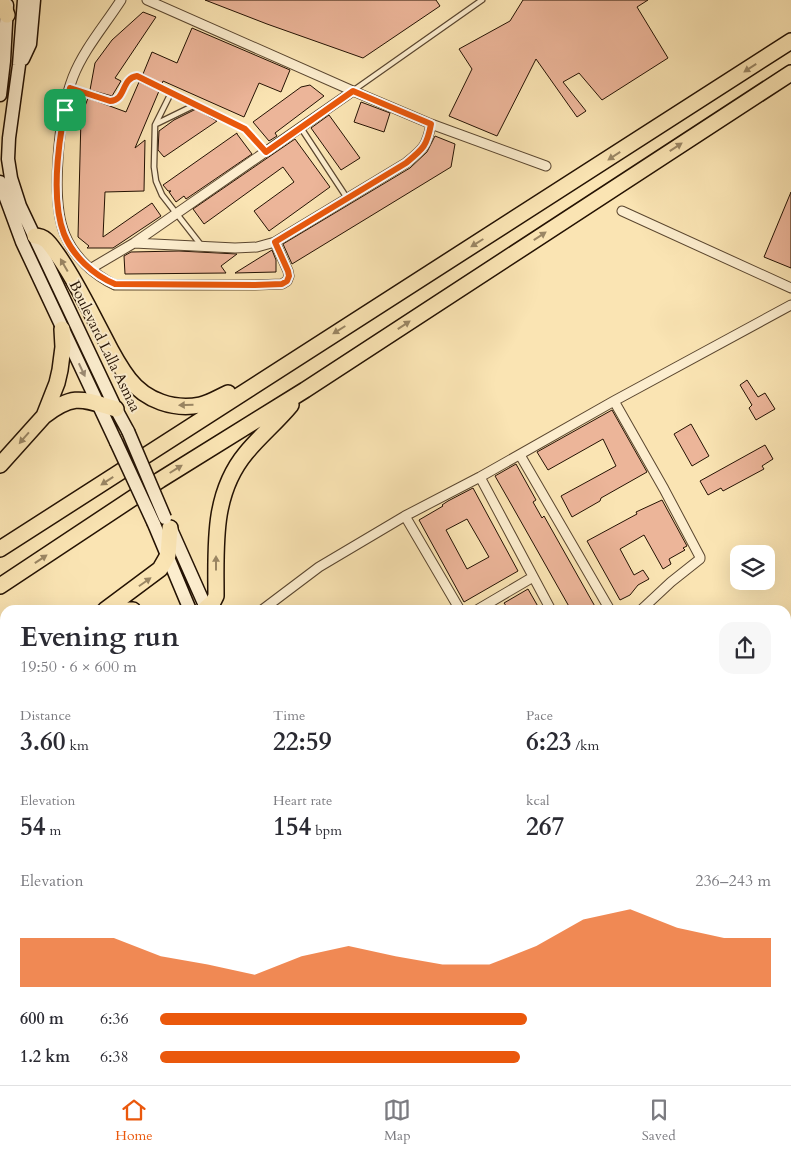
<!DOCTYPE html>
<html lang="en">
<head>
<meta charset="utf-8">
<style>
	:root { --surface:#fff; --page:#f7f7f7; --text:#2b2b33; --muted:#7c7c81; --line:#e1e1e2; --accent:#ea580c }
	body { margin:0; font-family:Cardo,serif; background:var(--page); color:var(--text); height:100vh; display:flex; flex-direction:column; font-size:19px; white-space:nowrap }
	* { box-sizing:border-box; margin:0 }
	p { font-size:16px; color:var(--muted) }
	.icon { flex:none; width:28px; height:28px; fill:none; stroke:currentColor; stroke-width:2; stroke-linecap:round; stroke-linejoin:round }
	.map { position:relative; flex:1; overflow:hidden }
	.panel { position:absolute; left:0px; top:605px; width:791px; height:480px; display:flex; flex-direction:column; background:var(--surface); border-radius:15px 15px 0 0; box-shadow:0 5px 20px #0002 }
	.panel>* { flex:none }
	.controls { position:absolute; left:730px; top:545px; display:grid; gap:10px }
	.controls a { display:grid; place-items:center; width:45px; height:45px; border-radius:10px; background:var(--surface); box-shadow:0 5px 20px #0002; font-size:25px }
	.pin { position:absolute; display:grid; place-items:center; width:42px; height:42px; color:#fff; margin:-21px; border-radius:10px; box-shadow:0 2px 8px #0006 }
	.round { display:grid; place-items:center; flex:none; width:52px; height:52px; border-radius:15px; background:var(--page) }
	.headline { display:flex; align-items:center; justify-content:space-between; height:85px; padding:0 20px }
	h1 { font-size:28px; font-weight:700; line-height:38px }
	.stats { display:grid; grid-template-columns:repeat(3,1fr); gap:8px; height:85px; padding:5px 20px }
	.stats div { display:grid; align-content:center }
	.stats b { font-size:25px; font-weight:700 }
	.stats small { font-size:14px; font-weight:400 }
	.stats p { font-size:14px }
	.chart { height:140px; padding:10px 20px }
	.chart p { display:flex; justify-content:space-between }
	.chart svg { width:100%; height:90px; margin-top:5px; fill:var(--accent); opacity:.7 }
	ul { padding:0 20px; list-style:none; font-size:16px }
	li { display:grid; grid-template-columns:80px 60px 1fr; align-items:center; height:38px }
	li i { height:12px; border-radius:6px; background:var(--accent) }
	.tab-bar { display:flex; justify-content:space-around; align-items:center; height:70px; border-top:1px solid var(--line); background:var(--surface); font-size:14px; color:var(--muted) }
	.tab-bar a { display:grid; justify-items:center; gap:2px }
	.tab-bar .selected { color:var(--accent) }
	.map>svg:first-child { display:block }
</style>
</head>
<body>
<div class="map">
<svg width="791" height="1085" viewBox="0 0 791 1085">
	<rect width="100%" height="100%" fill="#fae4b3"/>
	<filter id="stains"><feTurbulence type="fractalNoise" baseFrequency=".004" numOctaves="4"/><feColorMatrix values="0 0 0 0 .2 0 0 0 0 .09 0 0 0 0 .02 0 0 0 .5 -.17"/></filter>
	<radialGradient id="worn" r=".72"><stop offset=".6" stop-color="#630" stop-opacity="0"/><stop offset="1" stop-color="#630" stop-opacity=".3"/></radialGradient>
	<path fill="#ecb599" stroke="#241203" fill-rule="evenodd" d="M205,0H436L440,6L363,58L267,24Z
		M523,0H648L637,7L668,58L602,100L579,73L563,82L586,111L577,117L536,59L497,136L449,116L472,69L459,49L510,21Z
		M143,12L156,17L115,78L121,81L112,96L90,90L95,63L112,40Z
		M192,28L290,70L281,92L259,83L244,117L163,81L162,84L143,74L152,52L177,63Z
		M139,82L159,91L135,148L145,140L144,191L105,192L103,237L152,203L161,216L113,248H87L89,246L78,237L81,117L88,98L126,112Z
		M310,85L324,96L275,133L277,136L269,141L253,122L301,87Z
		M361,102L390,113L384,132L354,122Z
		M196,109L217,121L164,157L158,150L159,131L174,120Z
		M329,115L360,158L341,170L311,128Z
		M237,133V134L252,154L186,199L184,196L176,202L169,192L171,191H168L163,185Z
		M435,136L455,144L451,167L292,264L283,244L410,168L427,152Z
		M295,139L330,187L269,231L254,211L294,182L283,167L204,224L193,209Z
		M791,192V268L764,257Z
		M272,250L276,260V272L235,273Z
		M179,251L237,254L221,266L226,273L125,274L124,256L131,252Z
		M747,380L758,397L765,393L775,409L756,420L749,408L752,405L740,385Z
		M612,410L647,472L601,498L600,501L572,517L561,496L616,466L603,439L548,470L537,452Z
		M691,424L709,456L692,466L674,434Z
		M765,445L773,459L762,466L764,469L723,491L721,488L708,495L700,481Z
		M516,464L536,500L533,502L542,518L544,516L597,610H571L511,504L495,476Z
		M473,488L518,571L464,602L419,520L443,506L442,505L448,501ZM467,519L489,557L467,569L446,530Z
		M662,500L687,546L683,548L685,550L669,559L671,564L663,569L644,535L620,549L634,575L643,570L649,579L638,585L630,595L620,600L587,541L637,514L636,512Z
		M528,589L540,610H509L504,603Z"/>
	<g fill="none" stroke-linecap="round" stroke-linejoin="round">
		<g stroke="#5a462f" stroke-width="7">
			<path id="service" d="M70,88L110,101C126,101 121,78 137,76L245,129L266,152
				M354,90L482,0
				M171,93L155,125L154,167L156,181L162,195L201,245
				M156,124L195,105
				M301,128L347,198"/>
		</g>
		<g stroke="#5a462f" stroke-width="11">
			<path id="minor" d="M121,0C105,25 84,49 73,77C59,113 50,200 65,235C74,257 94,275 115,285H255L282,284L287,281L289,276L288,271L275,242
				M147,0L353,91L431,124L546,166
				M622,211L791,288
				M134,243L235,248L257,247L275,242L406,163C423,149 427,146 431,124
				M90,269L134,243L353,91
				M614,401L664,489L700,557V559L671,582L641,610
				M520,455L610,610
				M480,477L551,610
				M405,516L460,610
				M262,610L319,567L405,516L480,477L614,401L791,305
				M477,610L533,577
				M786,672L791,669
				M0,747L5,749
				M786,848L791,855
				M786,892L791,890
				M786,951L791,948
				M786,994L791,989
				M786,1016L791,1026
				M786,1068L791,1066
				M136,1080L138,1085
				M199,1080L202,1085
				M292,1080L294,1085
				M517,1080L519,1085
				M577,1080L579,1085
				M653,1080L655,1085
				M750,1080L752,1085L762,1080
				M53,1085L61,1080
				M327,1085L338,1080
				M632,1085L642,1080"/>
		</g>
		<g stroke="#241203" stroke-width="15">
			<path id="secondary" d="M24,0L19,65L9,138L8,159L11,178L20,206L116,409L128,431
				M23,59L30,44L34,0
				M0,95L4,61L7,5
				M0,182L22,242L116,442
				M154,524L190,610
				M170,527L207,610
				M394,1080L396,1085
				M421,1080L423,1085"/>
		</g>
		<g stroke="#241203" stroke-width="18">
			<path id="primary" d="M1,0L7,15"/>
		</g>
		<g stroke="#241203" stroke-width="18">
			<path id="trunk" d="M35,236C46,236 51,246 57,254C75,279 89,309 104,337C111,351 119,366 129,379C146,401 174,410 200,405C210,403 219,397 228,393
				M44,416C74,393 82,399 116,409
				M0,465L44,416L57,383L60,370L63,347L62,329
				M0,549L791,41
				M0,586L160,480L305,390L791,73
				M206,608L213,602L216,596C216,545 212,494 246,453C260,436 277,422 291,405
				M105,610L160,569L168,555L170,528
				M129,610H133
				M0,649L5,648"/>
		</g>
		<use href="#service" stroke="#fcedce" stroke-width="4.5"/>
		<use href="#minor" stroke="#fcedce" stroke-width="9"/>
		<use href="#secondary" stroke="#fcedce" stroke-width="12"/>
		<use href="#primary" stroke="#fae4b3" stroke-width="15"/>
		<use href="#trunk" stroke="#fae4b3" stroke-width="15"/>
		<g stroke="#241203" stroke-width="15" stroke-linecap="butt">
			<path id="secondary-bridge" d="M128,431L165,518
				M116,442L154,524"/>
		</g>
		<use href="#secondary-bridge" stroke="#fcedce" stroke-width="12"/>
	</g>
	<defs><path id="oneway-solid" d="M-6-.8H1V-3.2L6.5 0L1 3.2V.8H-6Z" transform="scale(1.25)"/></defs>
	<g fill="#9a8664">
		<use href="#oneway-solid" transform="translate(750 68) rotate(147)"/>
		<use href="#oneway-solid" transform="translate(676 147) rotate(-33)"/>
		<use href="#oneway-solid" transform="translate(614 156) rotate(147)"/>
		<use href="#oneway-solid" transform="translate(540 236) rotate(-33)"/>
		<use href="#oneway-solid" transform="translate(477 243) rotate(148)"/>
		<use href="#oneway-solid" transform="translate(64 265) rotate(-120)"/>
		<use href="#oneway-solid" transform="translate(404 325) rotate(-33)"/>
		<use href="#oneway-solid" transform="translate(339 330) rotate(148)"/>
		<use href="#oneway-solid" transform="translate(186 405) rotate(178)"/>
		<use href="#oneway-solid" transform="translate(24 438) rotate(131)"/>
		<use href="#oneway-solid" transform="translate(176 469) rotate(-32)"/>
		<use href="#oneway-solid" transform="translate(107 481) rotate(147)"/>
		<use href="#oneway-solid" transform="translate(41 559) rotate(-34)"/>
		<use href="#oneway-solid" transform="translate(216 563) rotate(-90)"/>
		<use href="#oneway-solid" transform="translate(145 582) rotate(-35)"/>
	</g>
	<use fill="#9b8a73" href="#oneway-solid" transform="translate(82 370) rotate(65)"/>
	<g fill="none" stroke-linecap="round" stroke-linejoin="round">
		<g stroke="#fff" stroke-width="10">
			<path id="route" d="M137,76L245,129L266,152L353,91L431,124C427,146 423,149 406,163L275,242L288,271L289,276L287,281L282,284L255,285L115,284C93,275 73,256 64,234C49,195 60,128 70,88L110,101C126,101 121,78 137,76Z"/>
		</g>
		<use href="#route" stroke="#ea580c" stroke-width="6"/>
	</g>
	<g text-anchor="middle" dominant-baseline="central" stroke-width="4" stroke-linejoin="round" paint-order="stroke">
		<g font-size="15" fill="#241203" stroke="#fcedce">
			<text transform="translate(105 346) rotate(64)">Boulevard Lalla Asmaa</text>
		</g>
	</g>
	<rect width="100%" height="100%" filter="url(#stains)"/>
	<rect width="100%" height="100%" fill="url(#worn)"/>
</svg>
<div class="controls">
<a><svg class="icon" aria-label="layers" viewBox="0 0 24 24"><path d="M12 4l9 5-9 5-9-5zM3 14l9 5 9-5"/></svg></a>
</div>
<div class="pin" style="left:65px;top:110px;background:#1e9e55"><svg class="icon" aria-label="arrive" viewBox="0 0 24 24"><path d="M6 21V4h12l-3 4 3 4H6"/></svg></div>
<section class="panel">
<div class="headline"><div><h1>Evening run</h1><p>19:50 · 6 × 600 m</p></div><a class="round"><svg class="icon" aria-label="share" viewBox="0 0 24 24"><path d="M12 15V3M7 8l5-5 5 5M5 13v7h14v-7"/></svg></a></div>
<div class="stats">
<div><p>Distance</p><b>3.60<small> km</small></b></div>
<div><p>Time</p><b>22:59</b></div>
<div><p>Pace</p><b>6:23<small> /km</small></b></div>
</div>
<div class="stats">
<div><p>Elevation</p><b>54<small> m</small></b></div>
<div><p>Heart rate</p><b>154<small> bpm</small></b></div>
<div><p>kcal</p><b>267</b></div>
</div>
<div class="chart"><p><span>Elevation</span>236–243 m</p>
<svg viewBox="0 0 160 44" preserveAspectRatio="none"><path d="M0 44V20L10 20L20 20L30 29L40 33L50 38L60 29L70 24L80 29L90 33L100 33L110 24L120 11L130 6L140 15L150 20L160 20V44z"/></svg>
</div>
<ul>
<li><b>600 m</b>6:36<i style="width:60%"></i></li>
<li><b>1.2 km</b>6:38<i style="width:59%"></i></li>
</ul>
</section>
</div>
<nav class="tab-bar">
<a class="selected"><svg class="icon" aria-label="home" viewBox="0 0 24 24"><path d="M3 11l9-7 9 7M6 9v11h12V9"/></svg>Home</a>
<a><svg class="icon" aria-label="map" viewBox="0 0 24 24"><path d="M3 6l6-2 6 2 6-2v14l-6 2-6-2-6 2zM9 4v14M15 6v14"/></svg>Map</a>
<a><svg class="icon" aria-label="saved" viewBox="0 0 24 24"><path d="M7 4h10v16l-5-4-5 4z"/></svg>Saved</a>
</nav>
</body>
</html>
